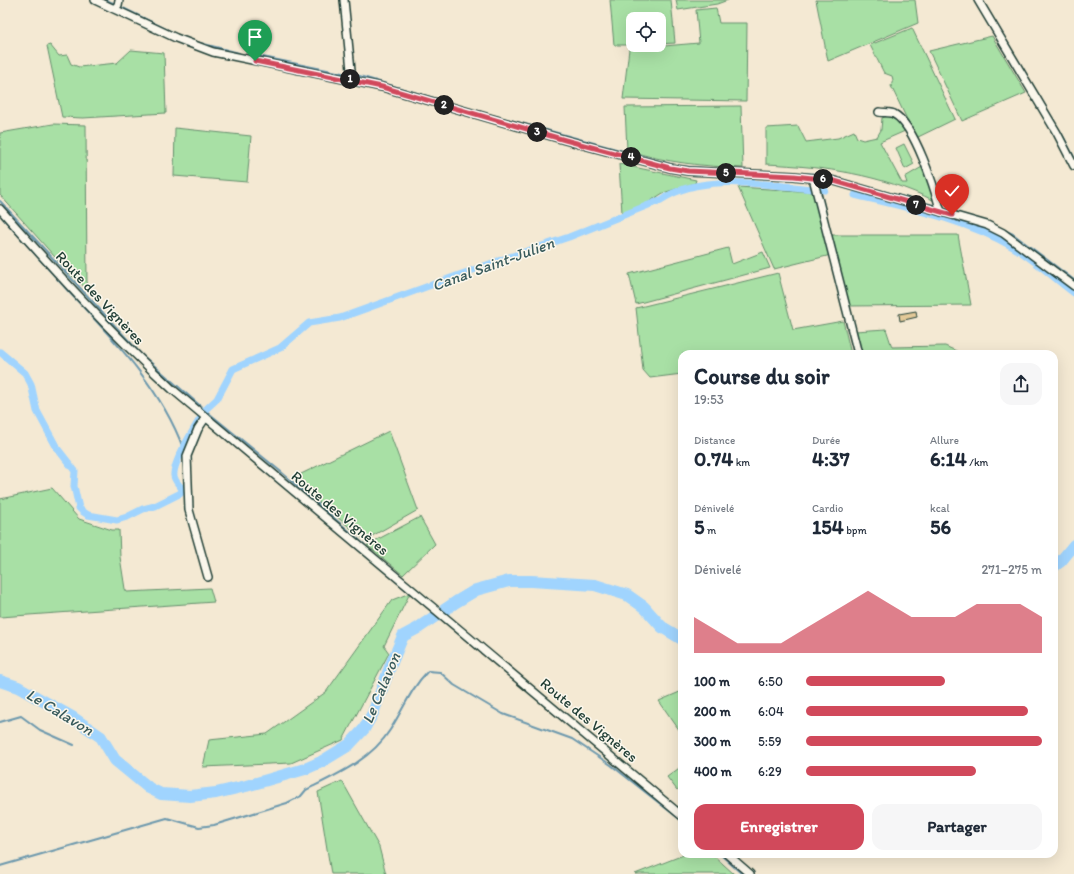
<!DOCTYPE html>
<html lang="fr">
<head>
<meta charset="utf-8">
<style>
	:root { --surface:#fff; --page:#f6f6f7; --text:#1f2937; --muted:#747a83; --accent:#d1495b }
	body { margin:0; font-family:Itim,sans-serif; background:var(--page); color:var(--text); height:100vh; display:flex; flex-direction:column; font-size:15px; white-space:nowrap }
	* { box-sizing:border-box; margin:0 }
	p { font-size:13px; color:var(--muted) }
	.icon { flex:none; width:22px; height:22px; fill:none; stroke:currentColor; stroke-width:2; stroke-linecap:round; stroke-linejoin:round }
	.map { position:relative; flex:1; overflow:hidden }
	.side { position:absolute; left:678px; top:350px; width:380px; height:508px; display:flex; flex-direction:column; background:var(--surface); border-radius:12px; box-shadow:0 4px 16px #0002 }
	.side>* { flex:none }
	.controls { position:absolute; left:626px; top:12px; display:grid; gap:8px }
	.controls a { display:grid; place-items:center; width:40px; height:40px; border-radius:8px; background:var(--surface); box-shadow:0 4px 16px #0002; font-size:20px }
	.pin { position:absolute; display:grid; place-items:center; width:34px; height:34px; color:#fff; margin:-41px -17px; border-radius:50% 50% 50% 0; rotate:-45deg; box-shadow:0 0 4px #0007 }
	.pin .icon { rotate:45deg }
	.km { position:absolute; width:20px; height:20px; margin:-10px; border-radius:50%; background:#222; color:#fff; font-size:11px; line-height:20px; text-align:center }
	.round { display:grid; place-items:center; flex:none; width:42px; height:42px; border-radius:12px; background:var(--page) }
	.overview { display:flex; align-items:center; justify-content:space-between; height:68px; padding:0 16px }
	h1 { font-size:22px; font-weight:700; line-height:30px }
	.metrics { display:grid; grid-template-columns:repeat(3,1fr); gap:6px; height:68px; padding:4px 16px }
	.metrics div { display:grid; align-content:center }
	.metrics b { font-size:20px; font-weight:700 }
	.metrics small { font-size:11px; font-weight:400 }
	.metrics p { font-size:11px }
	.chart { height:112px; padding:8px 16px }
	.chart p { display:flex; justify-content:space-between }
	.chart svg { width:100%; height:72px; margin-top:4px; fill:var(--accent); opacity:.7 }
	.cta { display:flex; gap:8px; margin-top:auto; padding:8px 16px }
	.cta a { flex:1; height:46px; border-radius:12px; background:var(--accent); color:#fff; font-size:16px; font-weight:700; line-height:46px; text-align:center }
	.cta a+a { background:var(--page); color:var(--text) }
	ul { padding:0 16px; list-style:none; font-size:13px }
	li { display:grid; grid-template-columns:64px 48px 1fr; align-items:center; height:30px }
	li i { height:10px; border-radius:5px; background:var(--accent) }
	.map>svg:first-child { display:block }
</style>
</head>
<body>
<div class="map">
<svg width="1074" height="874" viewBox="0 0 1074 874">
	<rect width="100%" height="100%" fill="#f4e9d3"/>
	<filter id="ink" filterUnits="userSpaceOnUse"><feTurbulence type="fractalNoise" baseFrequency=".025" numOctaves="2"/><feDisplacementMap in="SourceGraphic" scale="8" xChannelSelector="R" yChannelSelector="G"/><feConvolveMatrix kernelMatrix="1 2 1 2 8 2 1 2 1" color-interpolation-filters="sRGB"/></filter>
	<g filter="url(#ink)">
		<path fill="#a8e0a5" stroke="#648e6c" d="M610,0H671L675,43L659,44V19H633V45H614Z
			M676,0H728L717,4L678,10Z
			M816,0H915L918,23L828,61Z
			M716,8L719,23H747L746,101L623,99L629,49L699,43L696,10Z
			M912,28L955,119L916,138L891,86L893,80L892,76L884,73L870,45Z
			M992,36L1026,93L962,121L929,51Z
			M50,45L59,56L67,55L71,64L79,67L117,63L131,50L164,53L166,113L83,118L62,117L47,46Z
			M741,106L743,168C703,166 666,163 627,150L625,107Z
			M887,116L898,121L905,131L880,142L902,183H907L905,177L922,167L931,185L935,201C879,174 827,167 766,164V128L798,126L806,142L838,138L854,131L857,138L863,140L877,137L881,130L882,118Z
			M53,124L86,125L87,289L70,274L0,195V133Z
			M175,128L251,136L247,182L174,176Z
			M904,144L914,164L905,169L896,148Z
			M619,164L696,180L695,183L663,193L644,205L622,213Z
			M738,187L814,192L831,255L774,269Z
			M831,235H958L971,305L848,306Z
			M728,248L732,264L763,252L770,268L636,304L629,274Z
			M778,273L793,330L843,321L851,354H682V374L650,378L643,370L636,308Z
			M886,329L892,347L945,346L963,354H862L855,331Z
			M389,431L418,510L365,540L297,484V476Z
			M52,488L79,519L112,530H119L120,557L125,589L127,592L210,588L214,602L0,617V499Z
			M420,517L435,544L403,575L367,545Z
			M410,593L384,646L389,653L343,740L291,763L203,767L209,740L267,734L326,692L392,600Z
			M682,691V734L659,701Z
			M682,766V786L677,790L667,777Z
			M342,781L379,847L386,874H331L318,792Z
			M686,854H712L734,874H635Z"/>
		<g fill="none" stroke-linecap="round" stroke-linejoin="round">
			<path stroke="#6c98ad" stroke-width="2" d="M106,0L113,3
				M982,0L1063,136L1074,157
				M123,8L172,32
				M196,42L239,53
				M253,55L347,74
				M356,75L454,104
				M488,114L678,166L704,168
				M720,169L754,171
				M796,173L822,174L831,177
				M845,181L937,206
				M0,201L141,354L205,410L280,471L365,545
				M942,208L987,222
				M0,215C23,241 46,266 69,292C112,338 161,387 183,448
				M1002,229L1013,234L1074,280
				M0,722L21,716L40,730L74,745
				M720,854L742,874
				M0,866L167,818L199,827L214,825L287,803L301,796L306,790C336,775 371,760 390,730C403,710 411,688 428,671L440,672L454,685L503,714L572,739L611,765L682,821"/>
			<path stroke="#a0d4fe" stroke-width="7" d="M819,189L825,190
				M855,195C908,208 965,219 1013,247C1034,259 1055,279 1074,293
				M0,352L25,373L31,384L37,411L57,448L75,471L74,486L79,508L82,511L88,515L117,520L127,517L143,509L155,506L181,493L182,489C179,484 175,482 174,476C172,463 194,429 201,417
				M205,410L217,399L233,369L280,348L309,323L340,318L498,261L569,237L661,200C701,172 767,185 813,189"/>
			<path stroke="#a0d4fe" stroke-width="12" d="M1054,566L1061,561L1074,545
				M0,681L18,687L72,717L101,737L115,760L149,788L161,794L190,796L216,793L246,786L305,769L321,762L349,745L364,729L373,713L390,667L403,636L418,628L456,602L476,590L509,581H531L595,585L627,595L644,607L662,627L682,639"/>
		</g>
		<path fill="#e3c998" stroke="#1f3d34" d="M916,311L917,317L900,321L899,314Z"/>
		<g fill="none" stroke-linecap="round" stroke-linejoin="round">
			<g stroke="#1f3d34" stroke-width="10">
				<path id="minor" d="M95,0L176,38L213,52L382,87L565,140L670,168L688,171L794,176L831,180L987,225L1003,233L1074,286
					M344,0L352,80
					M978,0L1057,133L1074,166
					M114,9L118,5L119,0
					M879,112C883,113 891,112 894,114C915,125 935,190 941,212
					M813,178L858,354
					M0,209C55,271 111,333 172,389L682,816
					M206,417L198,429L187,456L189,510L208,577
					M727,854L750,874"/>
			</g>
			<use href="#minor" stroke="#fbf7ec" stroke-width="7"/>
		</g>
	</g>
	<g fill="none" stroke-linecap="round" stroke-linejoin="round" filter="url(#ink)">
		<g stroke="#fff" stroke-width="8">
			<path id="route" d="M255,61L382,87L565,140L670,168L688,171L794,176L831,180L952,215"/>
		</g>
		<use href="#route" stroke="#d1495b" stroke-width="5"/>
	</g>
	<g text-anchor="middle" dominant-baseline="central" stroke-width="3" stroke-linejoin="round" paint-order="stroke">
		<g font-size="15" fill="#1f3d34" stroke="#fbf7ec">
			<text transform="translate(100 298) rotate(47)">Route des Vignères</text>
			<text transform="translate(340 513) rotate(40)">Route des Vignères</text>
			<text transform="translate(589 720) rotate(40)">Route des Vignères</text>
		</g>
		<g font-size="16" font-style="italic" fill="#395b5c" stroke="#fbf7ec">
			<text transform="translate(493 264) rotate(-20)">Canal Saint-Julien</text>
			<text transform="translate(381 688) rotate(-67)">Le Calavon</text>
			<text transform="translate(60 712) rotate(31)">Le Calavon</text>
		</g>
	</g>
</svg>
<div class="controls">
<a><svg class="icon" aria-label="locate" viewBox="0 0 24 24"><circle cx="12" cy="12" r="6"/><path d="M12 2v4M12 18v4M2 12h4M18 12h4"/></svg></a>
</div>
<div class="pin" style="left:255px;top:61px;background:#1e9e55"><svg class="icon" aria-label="arrive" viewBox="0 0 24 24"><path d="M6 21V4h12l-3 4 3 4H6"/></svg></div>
<div class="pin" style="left:952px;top:215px;background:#d93025"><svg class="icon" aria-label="check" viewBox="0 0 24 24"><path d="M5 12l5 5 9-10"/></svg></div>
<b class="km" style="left:350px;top:79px">1</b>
<b class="km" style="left:444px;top:105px">2</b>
<b class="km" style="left:537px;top:132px">3</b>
<b class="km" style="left:631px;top:157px">4</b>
<b class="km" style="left:726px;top:173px">5</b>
<b class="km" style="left:823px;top:179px">6</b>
<b class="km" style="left:916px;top:205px">7</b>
<section class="side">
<div class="overview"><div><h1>Course du soir</h1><p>19:53</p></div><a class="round"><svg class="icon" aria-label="share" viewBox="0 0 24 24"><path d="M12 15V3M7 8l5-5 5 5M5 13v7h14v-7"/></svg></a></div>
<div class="metrics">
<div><p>Distance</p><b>0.74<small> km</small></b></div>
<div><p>Durée</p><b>4:37</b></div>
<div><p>Allure</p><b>6:14<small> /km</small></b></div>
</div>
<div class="metrics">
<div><p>Dénivelé</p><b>5<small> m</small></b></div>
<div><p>Cardio</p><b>154<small> bpm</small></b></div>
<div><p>kcal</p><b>56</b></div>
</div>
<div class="chart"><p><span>Dénivelé</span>271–275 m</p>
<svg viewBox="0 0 160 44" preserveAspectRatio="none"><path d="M0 44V22L10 30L20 38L30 38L40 38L50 30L60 22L70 14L80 6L90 14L100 22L110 22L120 22L130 14L140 14L150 14L160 22V44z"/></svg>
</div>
<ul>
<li><b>100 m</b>6:50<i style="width:59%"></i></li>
<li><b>200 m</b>6:04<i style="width:94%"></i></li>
<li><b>300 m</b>5:59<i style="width:100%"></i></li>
<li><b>400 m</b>6:29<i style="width:72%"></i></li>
</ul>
<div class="cta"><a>Enregistrer</a><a>Partager</a></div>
</section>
</div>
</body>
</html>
